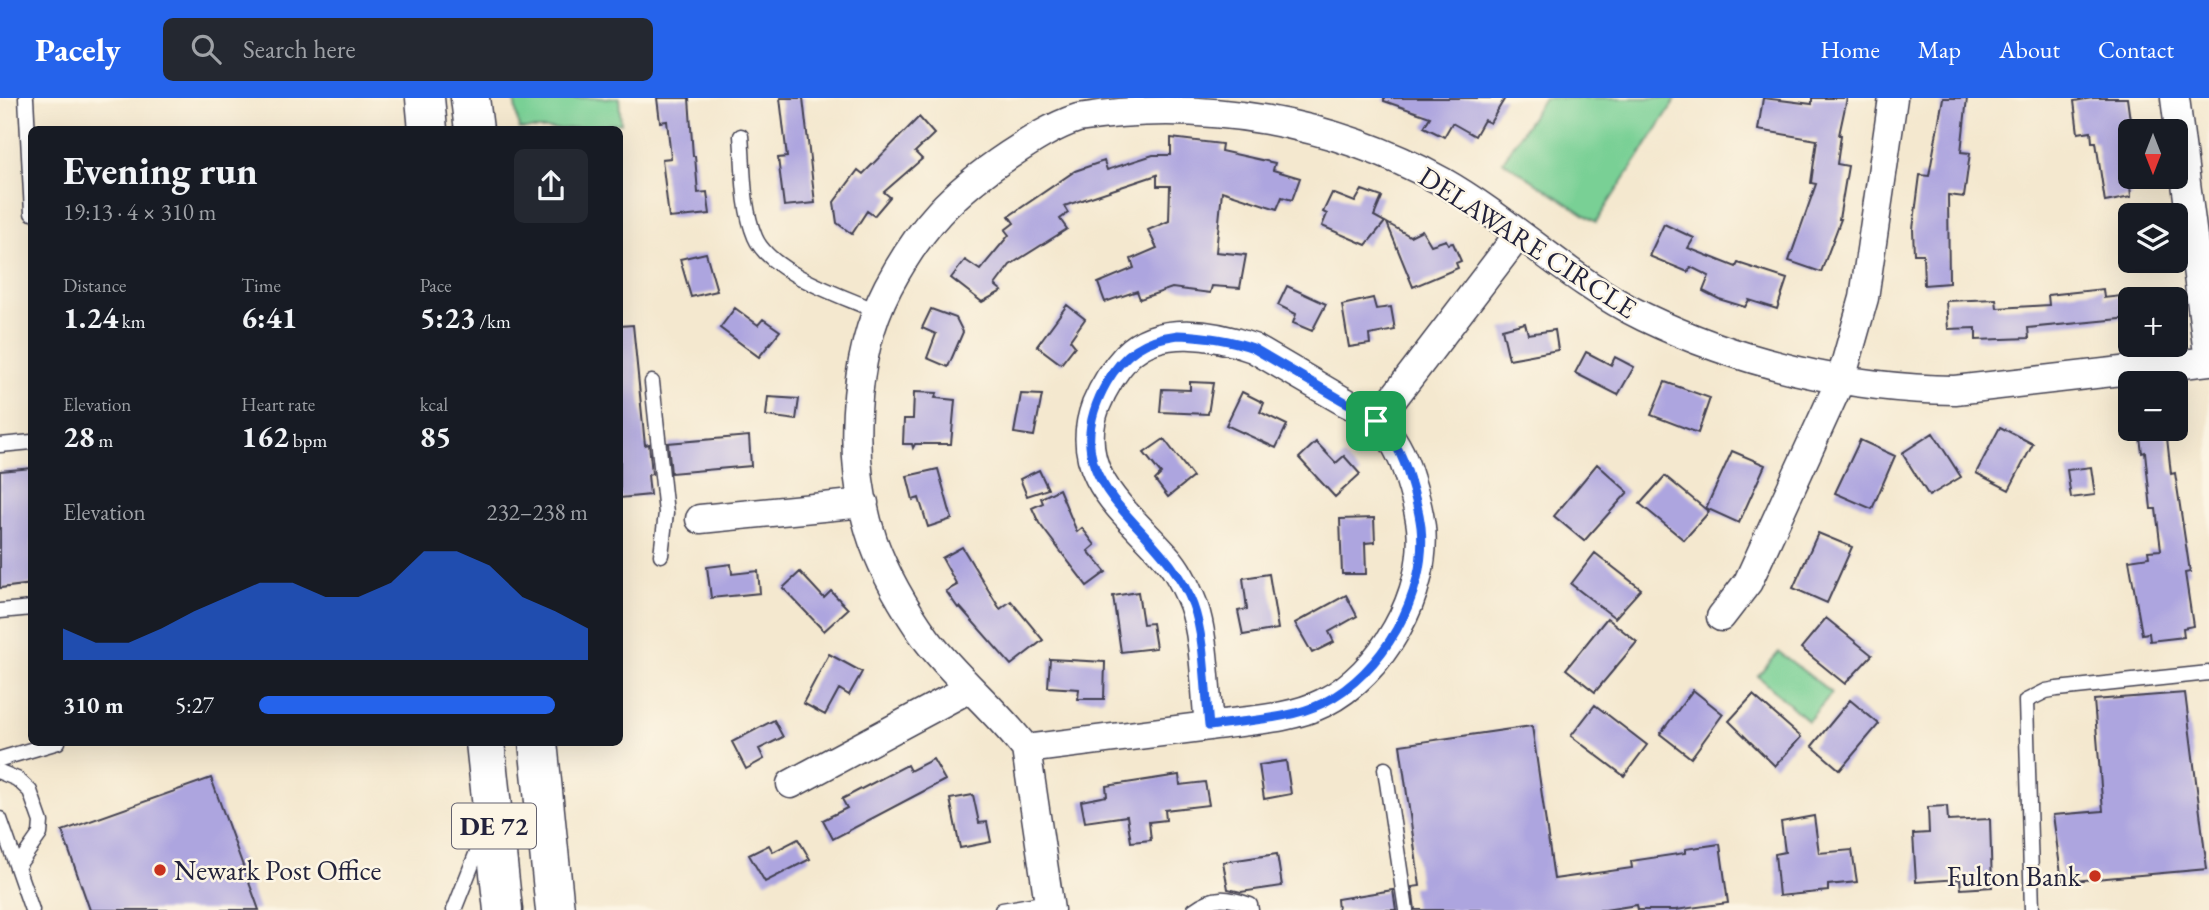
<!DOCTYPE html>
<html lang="en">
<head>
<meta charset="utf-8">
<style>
	:root { --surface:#171b24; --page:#242831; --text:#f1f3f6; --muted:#9ea1a6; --accent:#2563eb }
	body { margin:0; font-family:"EB Garamond",serif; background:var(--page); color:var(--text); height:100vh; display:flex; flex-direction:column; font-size:26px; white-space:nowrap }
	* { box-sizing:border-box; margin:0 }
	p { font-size:23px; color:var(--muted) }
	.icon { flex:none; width:38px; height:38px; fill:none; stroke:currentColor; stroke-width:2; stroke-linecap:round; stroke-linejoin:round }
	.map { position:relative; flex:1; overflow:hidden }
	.panel { position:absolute; left:28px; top:28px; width:595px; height:620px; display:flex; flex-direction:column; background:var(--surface); border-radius:10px; box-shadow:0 7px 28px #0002 }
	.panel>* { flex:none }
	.needle { width:46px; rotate:180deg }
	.controls { position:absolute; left:2118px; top:21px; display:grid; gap:14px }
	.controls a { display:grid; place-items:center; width:70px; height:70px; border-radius:10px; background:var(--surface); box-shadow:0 7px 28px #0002; font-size:35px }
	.pin { position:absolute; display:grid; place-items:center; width:60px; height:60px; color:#fff; margin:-30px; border-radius:14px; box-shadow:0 4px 10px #0006 }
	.round { display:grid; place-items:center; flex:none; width:74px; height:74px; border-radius:10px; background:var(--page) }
	.head { display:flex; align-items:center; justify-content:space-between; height:119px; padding:0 35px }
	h1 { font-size:38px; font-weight:700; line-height:52px }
	.figures { display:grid; grid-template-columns:repeat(3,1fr); gap:10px; height:119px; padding:7px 35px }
	.figures div { display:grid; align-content:center }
	.figures b { font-size:30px; font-weight:700 }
	.figures small { font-size:19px; font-weight:400 }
	.figures p { font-size:19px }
	.chart { height:196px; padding:14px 35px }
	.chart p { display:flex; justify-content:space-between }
	.chart svg { width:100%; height:126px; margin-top:7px; fill:var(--accent); opacity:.7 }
	ul { padding:0 35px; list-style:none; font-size:23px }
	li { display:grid; grid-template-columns:112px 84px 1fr; align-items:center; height:52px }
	li i { height:18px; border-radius:9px; background:var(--accent) }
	header { display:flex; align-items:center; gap:42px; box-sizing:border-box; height:98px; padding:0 35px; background:var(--accent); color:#fff }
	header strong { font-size:33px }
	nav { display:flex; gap:38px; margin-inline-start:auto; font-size:24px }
	.search { width:490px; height:63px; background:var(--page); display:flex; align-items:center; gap:18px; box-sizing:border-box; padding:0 24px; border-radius:10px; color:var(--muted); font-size:26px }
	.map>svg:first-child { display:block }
</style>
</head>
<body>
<header>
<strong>Pacely</strong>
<div class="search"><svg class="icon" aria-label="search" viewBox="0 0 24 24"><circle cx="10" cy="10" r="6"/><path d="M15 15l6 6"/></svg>Search here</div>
<nav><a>Home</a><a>Map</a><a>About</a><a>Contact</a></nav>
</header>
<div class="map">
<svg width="2209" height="812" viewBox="0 0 2209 812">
	<rect width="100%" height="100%" fill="#fcf5e5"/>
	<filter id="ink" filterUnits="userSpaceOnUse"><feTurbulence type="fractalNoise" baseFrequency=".0143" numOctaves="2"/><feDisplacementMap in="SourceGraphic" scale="14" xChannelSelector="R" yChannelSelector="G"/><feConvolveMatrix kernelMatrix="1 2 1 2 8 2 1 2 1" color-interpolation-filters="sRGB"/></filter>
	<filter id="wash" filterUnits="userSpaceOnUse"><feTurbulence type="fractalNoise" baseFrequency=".00686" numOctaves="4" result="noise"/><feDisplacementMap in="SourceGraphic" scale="28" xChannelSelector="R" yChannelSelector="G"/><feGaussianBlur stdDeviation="1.57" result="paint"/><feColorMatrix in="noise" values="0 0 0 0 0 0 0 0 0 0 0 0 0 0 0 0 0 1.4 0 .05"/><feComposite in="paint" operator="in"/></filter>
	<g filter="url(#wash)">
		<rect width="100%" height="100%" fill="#f4e8cf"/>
		<path fill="#79d095" stroke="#4e7968" stroke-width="2" d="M514,0H619L621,25L563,31H519Z
			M1544,0H1677L1596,124L1503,63Z
			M1779,554L1832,595L1808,623L1758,578Z"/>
		<g id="blocks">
			<path fill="#ada5df" d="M657,0H689L693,58H695L698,95L707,94L710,116L669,120L662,61L671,60L667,23L660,24Z
				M780,0H803L815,105L784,108L778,60L787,59Z
				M1384,0H1505L1490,25L1484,22L1475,38L1452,25L1444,39L1424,29L1430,19L1384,3Z
				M1763,0L1812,6V0H1847L1839,37H1841L1837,66L1848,68L1839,121H1841L1821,174L1789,163L1816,86L1811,85L1817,42L1758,32Z
				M1943,0H1967L1961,54L1970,55L1964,99L1948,97L1949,185L1924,187L1923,156H1914L1913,131L1920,77L1929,78Z
				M2093,0H2127L2130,22H2125L2131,99L2105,104L2096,44H2092L2091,33L2078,35L2074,3Z
				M919,19L934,36L915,54L922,61L884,94L890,99L874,118L867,113L852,136L837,125L834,104L858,72L863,76Z
				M1171,40L1222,46L1221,53L1275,65L1273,72L1300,80L1292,102L1282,99L1277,111L1222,93L1216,154L1246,157L1240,190L1212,188L1210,195L1172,190L1140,201L1137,193L1105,204L1098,185L1134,170L1131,161L1157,150L1148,132L1169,123L1170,88H1157V77L1064,108L1068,115L1060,121L1067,131L1010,167L995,187L1002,193L982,204L951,180L965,162L980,172L1009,137L1005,132L1014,125L1009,118L1075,73L1104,63L1107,72L1153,57H1171Z
				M1362,92L1382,99L1374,118L1385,124L1366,147L1322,128L1327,116L1323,114L1332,95L1355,104Z
				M1387,125L1410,138L1422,132L1431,147L1446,142L1448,146L1453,145L1461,163L1456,165L1458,170L1413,189Z
				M1664,126L1694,140L1688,150L1736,169L1738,165L1787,181L1777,211L1749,202L1745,209L1719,201L1703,193L1709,178L1691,169L1688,174L1649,158Z
				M706,155L717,193L691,199L680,161Z
				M1287,188L1326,206L1312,233L1293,225L1296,216L1278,207Z
				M2103,191L2104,200L2130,197V220L2028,230L2029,240L1976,242V230L1948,231L1946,203L1996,201L1997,210L2049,207L2048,197Z
				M1373,200L1376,211L1391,209L1395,232L1369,237L1370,246L1349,249L1342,207Z
				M1067,207L1085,221L1070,242L1075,248L1061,266L1037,248Z
				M735,210L758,227L763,221L780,233L759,259L720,230Z
				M931,211L956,220L963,234L948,269L927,260L936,236L922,230Z
				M1525,225L1528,236L1555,232L1558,252L1509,261L1502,231Z
				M633,227L645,347L649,346L652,376L648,377L650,397L620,400V228Z
				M1586,254L1611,267L1615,259L1634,269L1618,297L1575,275Z
				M1190,284L1213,285L1208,316L1160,314L1162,291L1190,292Z
				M1665,284L1710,300L1698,335L1651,317Z
				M914,294L937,295L935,300L955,302L951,346H915L913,350L912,346H903L904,321H913Z
				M1242,294L1264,305L1260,314L1287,327L1276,350L1226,327Z
				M1021,296L1042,297L1034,338L1014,335Z
				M768,299L799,301L796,322L766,318Z
				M2000,329L2033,346L2009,392L1976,375Z
				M2139,331H2166L2171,376L2175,375L2190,474L2185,475L2193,528L2183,530L2184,539L2150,543L2149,535L2142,536L2129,462L2149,459L2148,453L2161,452L2156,411H2151L2145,354L2142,355Z
				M1933,335L1961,379L1929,398L1902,355Z
				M749,338L751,368L671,375L668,345Z
				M1164,341L1193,379L1168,399L1155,382L1161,376L1144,355Z
				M1860,342L1895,358L1872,411L1835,395Z
				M1316,344L1336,365L1344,358L1360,376L1335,399L1299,360Z
				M1732,353L1765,367L1739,425L1706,410Z
				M1597,366L1628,394L1584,443L1554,418Z
				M2091,369L2095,397L2071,400L2067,372Z
				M32,370V486L0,490V373Z
				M938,371L952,421L928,429L919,400L913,402L907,378Z
				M1039,372L1048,391L1027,398L1020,381Z
				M1665,378L1709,414L1684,442L1640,406Z
				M1059,391L1077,434L1082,430L1095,447L1088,453L1106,474L1087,488L1039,425L1032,410L1043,405L1041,400Z
				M1374,420L1375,444L1365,445L1366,476H1342L1340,421Z
				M1818,435L1852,449L1827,505L1793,490Z
				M962,449L1000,511L1011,503L1043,542L1011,567L960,509L958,510L946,493L957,487L942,460Z
				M1595,455L1641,491L1615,520L1571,486Z
				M731,466L732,476L758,473L760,495L711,500L707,469Z
				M800,474L824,500L831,493L848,511L824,533L783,490Z
				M1269,476L1278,531L1243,537L1238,513L1247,511L1243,480Z
				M1138,494L1143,526L1152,525L1156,550L1121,554L1113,498Z
				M1346,497L1357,518L1329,534L1334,544L1312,555L1295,525Z
				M1607,520L1637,544L1595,594L1566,571Z
				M1826,520L1872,557L1845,586L1801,550Z
				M829,556L862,574L849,597L839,591L825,617L803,605Z
				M1050,561L1105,564L1104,601H1078L1079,591L1048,589Z
				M1693,592L1723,616L1691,660L1660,636Z
				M2185,595L2207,771L2062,784L2053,717L2103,713L2094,602Z
				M1753,597L1801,639L1775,668L1729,623Z
				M1850,602L1879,626L1840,672L1812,648Z
				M1595,607L1647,647L1624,678L1571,638Z
				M774,622L783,639L759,651L764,661L746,671L732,644Z
				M1532,628L1554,781L1632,770L1631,763L1685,755V751L1720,746L1728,805L1675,812H1638L1637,807L1605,812H1415L1412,789L1420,788L1400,647Z
				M933,661L945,682L833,741L823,722L847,710L842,701L907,667L910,673Z
				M1286,663L1291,696L1264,701L1259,667Z
				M1179,677L1180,687L1205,684L1209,707L1165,712L1166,722L1149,724L1151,742L1131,744L1127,718L1085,724L1081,703L1107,698L1106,688Z
				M211,680L259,812H90L62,733Z
				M973,697L979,725L987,724L991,744L960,750L950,701Z
				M1947,708L1948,723L1990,721L1992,789L1961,791L1960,781L1916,784L1913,736L1929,735L1928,709Z
				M1814,718L1819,755L1852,752L1857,784L1828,787V793L1779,798L1775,756L1785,754L1781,724Z
				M798,741L810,761L765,784L749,757L769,747L773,754Z
				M1277,756L1282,788L1241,794L1228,791L1223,764Z
				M1393,792L1396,812H1338L1337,801Z"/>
		</g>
	</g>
	<g filter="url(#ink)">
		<use href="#blocks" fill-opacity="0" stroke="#424051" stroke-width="2"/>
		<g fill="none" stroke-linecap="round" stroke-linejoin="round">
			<g stroke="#424051" stroke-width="17">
				<path id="lane" d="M26,0L32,115
					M741,38C744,70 742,108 755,139C770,175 841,197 876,213
					M652,284L666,415L661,457
					M0,347L32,344
					M0,513L32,510
					M0,661L58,644
					M1385,671L1406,812
					M0,674L17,681L30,693L41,724L40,736L17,769
					M0,721L32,812
					M454,812L484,736
					M1002,812L1048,804
					M1194,812C1213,797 1228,799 1250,807L1251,812
					M2032,812L2026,603L2046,593L2057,591L2209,575"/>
			</g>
			<g stroke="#424051" stroke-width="31">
				<path id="street" d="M2175,0L2209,263
					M1376,323L1519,136
					M700,421L864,405
					M1721,519L1748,484L1841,281L1864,200L1893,0
					M1026,651L1209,628C1205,592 1205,539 1193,506C1187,491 1178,472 1167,460C1127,414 1070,376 1096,307C1104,288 1113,273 1127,258C1158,226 1215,236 1253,250C1282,267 1311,284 1340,301C1352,308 1367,314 1377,323C1394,339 1404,361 1410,382C1415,398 1419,413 1421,429C1428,495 1382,576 1323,605C1289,622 1246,622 1209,628
					M791,686L968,591
					M1050,812L1026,651C996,612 957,581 927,542C905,511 886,479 873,443C847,368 851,260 888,189C920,129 952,95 1009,57C1030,43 1053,28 1078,20C1202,0 1333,23 1443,84C1513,124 1571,184 1644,219C1740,265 1849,291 1955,292L2209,263"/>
			</g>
			<g stroke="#424051" stroke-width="41">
				<path id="primary" d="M425,0L428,32
					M470,0L474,32
					M485,644L503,812
					M538,644L555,812"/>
			</g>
			<use href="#lane" stroke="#fff" stroke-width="14"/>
			<use href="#street" stroke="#fff" stroke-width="28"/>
			<use href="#primary" stroke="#fff" stroke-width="38"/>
		</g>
	</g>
	<g fill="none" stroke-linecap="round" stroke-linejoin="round" filter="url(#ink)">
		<g stroke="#fff" stroke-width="14">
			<path id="route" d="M1178,237C1204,238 1228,241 1253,250C1282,267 1311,284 1340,301C1352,308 1367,314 1377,323C1394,339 1404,361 1410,382C1415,398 1419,413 1421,429C1428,496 1382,576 1323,605C1289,622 1246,622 1209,628C1205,592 1205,539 1193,507C1162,422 1046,391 1107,284C1124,255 1145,241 1178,237Z"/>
		</g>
		<use href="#route" stroke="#2563eb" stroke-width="9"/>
	</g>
	<g fill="#c8321e" stroke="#fcf5e5" stroke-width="2.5">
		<circle cx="160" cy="772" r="7"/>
		<circle cx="2095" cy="778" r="7"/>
	</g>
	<g text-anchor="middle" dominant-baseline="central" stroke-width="5" stroke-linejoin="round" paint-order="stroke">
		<rect fill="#fcf5e5" stroke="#63616e" stroke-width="2" x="452" y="705.5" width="84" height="45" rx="5"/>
		<g font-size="26" font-weight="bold" fill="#22223b">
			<text x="494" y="728">DE 72</text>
		</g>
		<g font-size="28" fill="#22223b" stroke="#fcf5e5">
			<text transform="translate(1528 144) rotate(33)">DELAWARE CIRCLE</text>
		</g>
		<g font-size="28" fill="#22223b" stroke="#fcf5e5" text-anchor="start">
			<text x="174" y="772">Newark Post Office</text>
			<text x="2081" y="778" text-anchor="end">Fulton Bank</text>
		</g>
	</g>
</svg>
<div class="controls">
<a><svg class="needle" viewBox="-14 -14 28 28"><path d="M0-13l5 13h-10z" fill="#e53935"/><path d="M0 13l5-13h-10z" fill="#9ea1a6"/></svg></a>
<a><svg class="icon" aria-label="layers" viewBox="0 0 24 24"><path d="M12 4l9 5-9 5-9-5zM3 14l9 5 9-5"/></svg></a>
<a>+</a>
<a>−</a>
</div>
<div class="pin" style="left:1376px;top:323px;background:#1e9e55"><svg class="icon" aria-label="arrive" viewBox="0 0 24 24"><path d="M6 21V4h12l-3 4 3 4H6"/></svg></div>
<section class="panel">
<div class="head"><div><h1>Evening run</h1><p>19:13 · 4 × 310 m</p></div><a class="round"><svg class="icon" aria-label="share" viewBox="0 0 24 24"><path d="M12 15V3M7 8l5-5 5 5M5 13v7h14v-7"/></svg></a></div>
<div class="figures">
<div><p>Distance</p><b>1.24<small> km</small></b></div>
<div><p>Time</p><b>6:41</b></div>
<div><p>Pace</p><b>5:23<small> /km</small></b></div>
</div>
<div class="figures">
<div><p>Elevation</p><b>28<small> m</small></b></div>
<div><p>Heart rate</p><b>162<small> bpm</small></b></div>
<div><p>kcal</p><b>85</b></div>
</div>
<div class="chart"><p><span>Elevation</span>232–238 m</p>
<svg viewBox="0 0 160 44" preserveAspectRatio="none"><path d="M0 44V33L10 38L20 38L30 33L40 27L50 22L60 17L70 17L80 22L90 22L100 17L110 6L120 6L130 11L140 22L150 27L160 33V44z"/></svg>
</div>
<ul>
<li><b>310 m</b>5:27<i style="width:90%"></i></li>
</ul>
</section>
</div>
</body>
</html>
